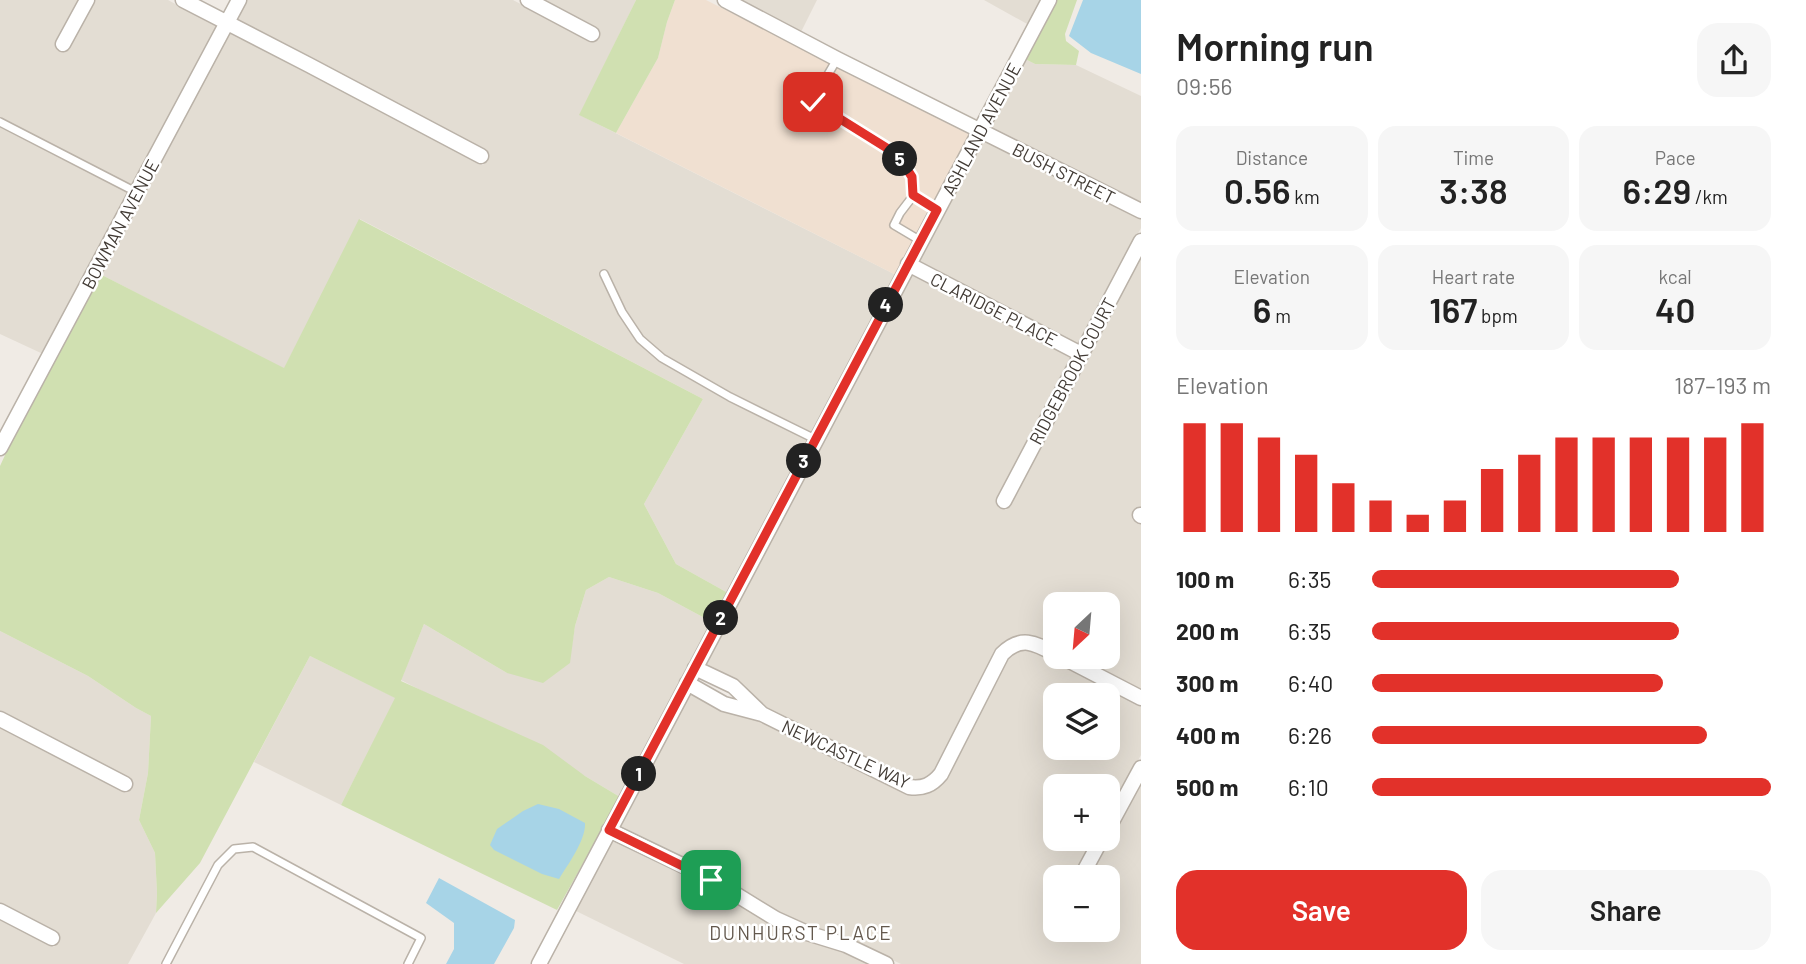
<!DOCTYPE html>
<html lang="en">
<head>
<meta charset="utf-8">
<style>
	:root { --surface:#fff; --page:#f6f6f6; --text:#222; --muted:#767676; --accent:#e2312a }
	body { margin:0; font-family:Barlow,sans-serif; background:var(--page); color:var(--text); height:100vh; display:flex; flex-direction:column; font-size:26px; white-space:nowrap }
	* { box-sizing:border-box; margin:0 }
	p { font-size:23px; color:var(--muted) }
	.icon { flex:none; width:38px; height:38px; fill:none; stroke:currentColor; stroke-width:2; stroke-linecap:round; stroke-linejoin:round }
	.map { position:relative; flex:1; overflow:hidden }
	.panel { display:flex; flex-direction:column; background:var(--surface); width:665px }
	.panel>* { flex:none }
	.needle { width:46px; rotate:206deg }
	.tools { position:absolute; left:1043px; top:592px; display:grid; gap:14px }
	.tools a { display:grid; place-items:center; width:77px; height:77px; border-radius:14px; background:var(--surface); box-shadow:0 7px 28px #0002; font-size:35px }
	.pin { position:absolute; display:grid; place-items:center; width:60px; height:60px; color:#fff; margin:-30px; border-radius:14px; box-shadow:0 4px 10px #0006 }
	.km { position:absolute; width:35px; height:35px; margin:-18px; border-radius:50%; background:#222; color:#fff; font-size:19px; line-height:35px; text-align:center }
	.round { display:grid; place-items:center; flex:none; width:74px; height:74px; border-radius:21px; background:var(--page) }
	.summary { display:flex; align-items:center; justify-content:space-between; height:119px; padding:0 35px }
	h1 { font-size:38px; font-weight:600; line-height:52px }
	.figures { display:grid; grid-template-columns:repeat(3,1fr); gap:10px; height:119px; padding:7px 35px }
	.figures div { display:grid; align-content:center; border-radius:18px; background:var(--page); text-align:center }
	.figures b { font-size:35px; font-weight:600 }
	.figures small { font-size:19px; font-weight:400 }
	.figures p { font-size:19px }
	.chart { height:196px; padding:14px 35px }
	.chart p { display:flex; justify-content:space-between }
	.chart svg { width:100%; height:126px; margin-top:7px; stroke:var(--accent); stroke-width:6 }
	.action { display:flex; gap:14px; margin-top:auto; padding:14px 35px }
	.action a { flex:1; height:80px; border-radius:21px; background:var(--accent); color:#fff; font-size:28px; font-weight:600; line-height:80px; text-align:center }
	.action a+a { background:var(--page); color:var(--text) }
	ul { padding:0 35px; list-style:none; font-size:23px }
	li { display:grid; grid-template-columns:112px 84px 1fr; align-items:center; height:52px }
	li i { height:18px; border-radius:9px; background:var(--accent) }
	main { display:flex; flex:1; min-height:0 }
	.map>svg:first-child { display:block }
</style>
</head>
<body>
<main>
<div class="map">
<svg width="1141" height="964" viewBox="0 0 1141 964">
	<rect width="100%" height="100%" fill="#f0ebe5"/>
	<path fill="#e3ddd3" fill-rule="evenodd" d="M0,0H80L55,46L65,53L93,0H168L218,27L43,354L0,334Z
		M246,0H513L593,42L600,30L542,0H636L580,115L896,275L728,593L676,564L644,504L703,399L360,219L284,369L100,274L229,32L306,71L483,165L489,153L312,59L235,20Z
		M740,0H817L801,32Z
		M984,0H1042L1029,25Z
		M1025,59L1035,64L1076,65L1141,96V204L989,128Z
		M983,140L1141,219V228L1079,345L916,261Z
		M1141,253V508L1138,507L1132,519L1141,524V690L1075,656H1108V604H1055V646L1041,639L1027,635L1016,637L1005,643L936,771L932,776L919,782L911,781L766,708L738,681L703,665L910,273L1073,358L996,504L1006,510Z
		M609,577L658,593L712,622L620,797L585,776L401,680L424,624L507,673L569,663L575,626L586,590Z
		M0,631L88,676L136,708L151,716L148,773L139,820L155,853L157,893L156,913L128,964H0V919L54,947L60,935L0,904V727L126,793L133,781L0,711Z
		M1025,649L1036,651L1141,706V755L1108,816V786H1055V838H1096L1075,877H1055V929H1108V877H1088L1141,780V964H901L849,939L809,926L779,913L715,873L618,826L689,692L720,710L759,720L761,724L763,722L906,794L917,795L930,792L938,786L1007,658L1011,653ZM1055,695H1108V747H1055Z
		M310,656L396,698L341,805L254,762Z
		M611,838L708,886L773,926L844,951L870,964H684L574,910Z"/>
	<path fill="#f0e0d1" d="M675,0H706L972,134L896,275L616,133L658,58L667,22Z"/>
	<path fill="#d0e0b1" d="M636,0H675L667,22L658,58L616,133L579,115Z
		M1056,0H1077L1065,34L1066,41L1079,51L1076,65L1035,64L1025,59Z
		M359,219L703,399L644,504L676,564L728,593L712,622L658,593L609,577L586,590L575,626L570,663L543,683L507,673L424,624L401,681L543,745L585,776L620,797L557,910L341,805L395,698L310,656L200,863L156,913L157,893L155,853L139,820L148,773L151,716L136,708L88,676L0,631V466L18,427L100,274L284,368Z"/>
	<path fill="#a7d4e7" d="M1083,0H1141V74L1091,53L1069,36Z
		M538,804L559,809L585,823C586,840 568,864 559,879L542,874L494,850L490,845L497,829L523,811Z
		M439,878L515,920L514,928L494,964H446L454,949V923L426,903Z"/>
	<g fill="none" stroke-linecap="round" stroke-linejoin="round">
		<g stroke="#bab2a8" stroke-width="10">
			<path id="service" d="M837,59L812,102L898,155L912,177L913,196L937,210
				M0,122L136,192
				M913,196L900,213L894,225L921,241
				M604,274L622,312L640,339L662,358L730,397L815,439
				M166,964L218,865L234,849L253,847L421,938L408,964"/>
		</g>
		<g stroke="#bab2a8" stroke-width="17">
			<path id="minor" d="M183,0L309,65L481,156
				M528,0L592,34
				M725,0L837,59L1141,211
				M63,44L87,0
				M908,264L1081,354
				M0,448L239,0
				M1004,501L1141,241
				M1140,515L1141,516
				M1060,656L1141,698
				M695,668L733,686L761,713
				M687,683L724,704L762,714L909,787C923,789 932,785 941,774L1002,654C1021,635 1035,643 1055,654
				M0,719L125,784
				M1108,829L1141,768
				M609,830L711,879L776,919L807,933L846,945L886,964
				M1081,877L1102,838
				M0,911L52,938
				M539,964L1049,0"/>
		</g>
		<use href="#service" stroke="#fff" stroke-width="7"/>
		<use href="#minor" stroke="#fff" stroke-width="14"/>
	</g>
	<g fill="none" stroke-linecap="round" stroke-linejoin="round">
		<g stroke="#fff" stroke-width="14">
			<path id="route" d="M711,880L609,830L937,210L913,195L912,177L898,155L813,102"/>
		</g>
		<use href="#route" stroke="#e2312a" stroke-width="9"/>
	</g>
	<g text-anchor="middle" dominant-baseline="central" stroke-width="5" stroke-linejoin="round" paint-order="stroke">
		<g font-size="18" fill="#423b35" stroke="#fff">
			<text transform="translate(981 129) rotate(-62)">ASHLAND AVENUE</text>
			<text transform="translate(1064 173) rotate(27)">BUSH STREET</text>
			<text transform="translate(120 224) rotate(-62)">BOWMAN AVENUE</text>
			<text transform="translate(994 309) rotate(27)">CLARIDGE PLACE</text>
			<text transform="translate(1072 371) rotate(-62)">RIDGEBROOK COURT</text>
			<text transform="translate(846 754) rotate(25)">NEWCASTLE WAY</text>
		</g>
		<g font-size="19" letter-spacing="2" fill="#63584d" stroke="#fff">
			<text x="801" y="932">DUNHURST PLACE</text>
		</g>
	</g>
</svg>
<div class="tools">
<a><svg class="needle" viewBox="-14 -14 28 28"><path d="M0-13l5 13h-10z" fill="#e53935"/><path d="M0 13l5-13h-10z" fill="#767676"/></svg></a>
<a><svg class="icon" aria-label="layers" viewBox="0 0 24 24"><path d="M12 4l9 5-9 5-9-5zM3 14l9 5 9-5"/></svg></a>
<a>+</a>
<a>−</a>
</div>
<div class="pin" style="left:711px;top:880px;background:#1e9e55"><svg class="icon" aria-label="arrive" viewBox="0 0 24 24"><path d="M6 21V4h12l-3 4 3 4H6"/></svg></div>
<div class="pin" style="left:813px;top:102px;background:#d93025"><svg class="icon" aria-label="check" viewBox="0 0 24 24"><path d="M5 12l5 5 9-10"/></svg></div>
<b class="km" style="left:639px;top:774px">1</b>
<b class="km" style="left:721px;top:618px">2</b>
<b class="km" style="left:804px;top:461px">3</b>
<b class="km" style="left:886px;top:305px">4</b>
<b class="km" style="left:900px;top:159px">5</b>
</div>
<section class="panel">
<div class="summary"><div><h1>Morning run</h1><p>09:56</p></div><a class="round"><svg class="icon" aria-label="share" viewBox="0 0 24 24"><path d="M12 15V3M7 8l5-5 5 5M5 13v7h14v-7"/></svg></a></div>
<div class="figures">
<div><p>Distance</p><b>0.56<small> km</small></b></div>
<div><p>Time</p><b>3:38</b></div>
<div><p>Pace</p><b>6:29<small> /km</small></b></div>
</div>
<div class="figures">
<div><p>Elevation</p><b>6<small> m</small></b></div>
<div><p>Heart rate</p><b>167<small> bpm</small></b></div>
<div><p>kcal</p><b>40</b></div>
</div>
<div class="chart"><p><span>Elevation</span>187–193 m</p>
<svg viewBox="0 0 160 44" preserveAspectRatio="none"><path d="M5 44V6M15 44V6M25 44V11M35 44V17M45 44V27M55 44V33M65 44V38M75 44V33M85 44V22M95 44V17M105 44V11M115 44V11M125 44V11M135 44V11M145 44V11M155 44V6"/></svg>
</div>
<ul>
<li><b>100 m</b>6:35<i style="width:77%"></i></li>
<li><b>200 m</b>6:35<i style="width:77%"></i></li>
<li><b>300 m</b>6:40<i style="width:73%"></i></li>
<li><b>400 m</b>6:26<i style="width:84%"></i></li>
<li><b>500 m</b>6:10<i style="width:100%"></i></li>
</ul>
<div class="action"><a>Save</a><a>Share</a></div>
</section>
</main>
</body>
</html>
